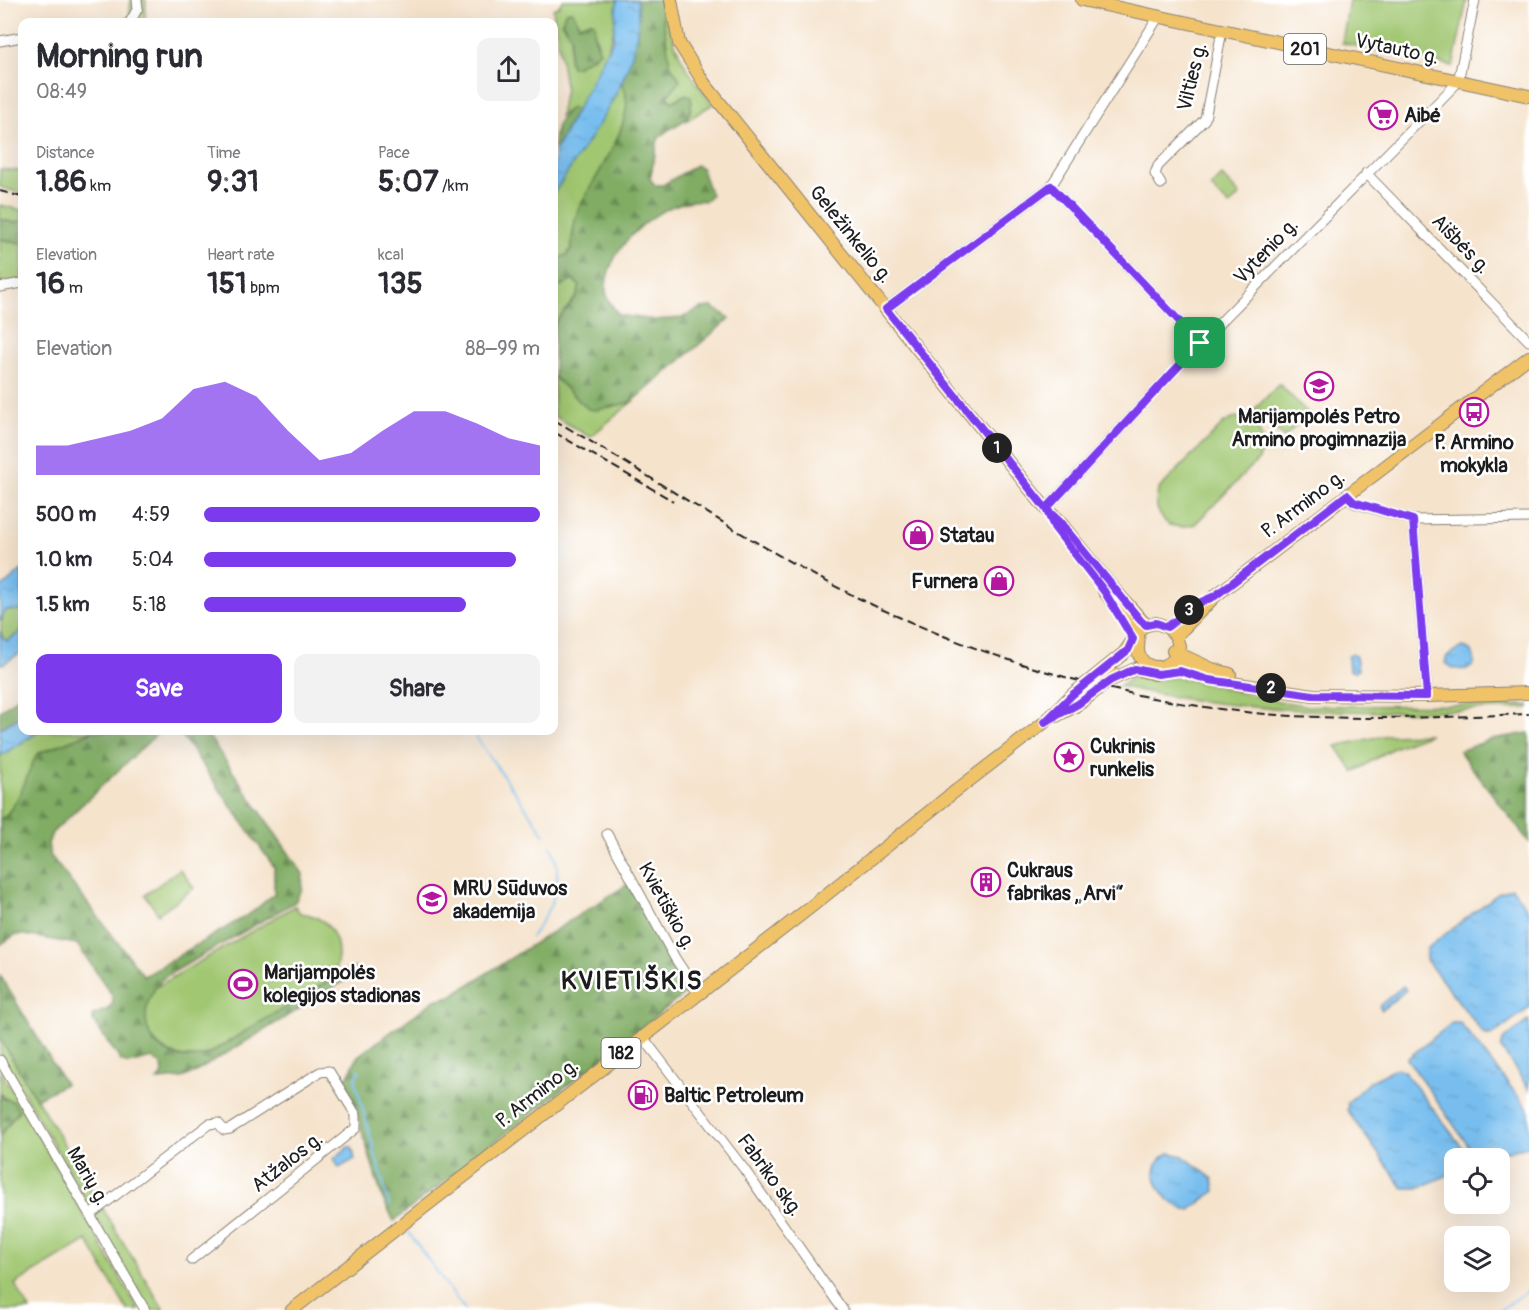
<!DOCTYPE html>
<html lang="en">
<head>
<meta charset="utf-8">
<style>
	:root { --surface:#fff; --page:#f2f2f3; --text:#2b2b33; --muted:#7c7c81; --accent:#7c3aed }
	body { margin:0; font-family:Pangolin,sans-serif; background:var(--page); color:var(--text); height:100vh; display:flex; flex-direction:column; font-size:22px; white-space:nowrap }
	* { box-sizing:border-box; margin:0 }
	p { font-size:20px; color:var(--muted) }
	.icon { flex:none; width:33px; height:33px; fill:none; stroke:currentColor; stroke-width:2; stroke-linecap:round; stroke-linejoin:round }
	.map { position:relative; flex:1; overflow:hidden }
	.sheet { position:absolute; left:18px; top:18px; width:540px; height:717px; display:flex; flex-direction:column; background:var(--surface); border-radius:12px; box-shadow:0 6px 24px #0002 }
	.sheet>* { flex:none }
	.buttons { position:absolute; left:1444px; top:1148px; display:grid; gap:12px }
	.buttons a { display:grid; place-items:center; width:66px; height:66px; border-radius:12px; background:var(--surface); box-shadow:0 6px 24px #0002; font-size:30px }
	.pin { position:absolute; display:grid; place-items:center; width:51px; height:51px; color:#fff; margin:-26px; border-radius:12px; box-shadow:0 3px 9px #0006 }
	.km { position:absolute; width:30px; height:30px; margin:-15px; border-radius:50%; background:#222; color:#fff; font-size:16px; line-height:30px; text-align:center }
	.round { display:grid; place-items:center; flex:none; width:63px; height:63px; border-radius:12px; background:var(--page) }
	.head { display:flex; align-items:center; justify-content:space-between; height:102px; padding:0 18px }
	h1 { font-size:33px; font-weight:700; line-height:45px }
	.metrics { display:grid; grid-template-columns:repeat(3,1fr); gap:9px; height:102px; padding:6px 18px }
	.metrics div { display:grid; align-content:center }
	.metrics b { font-size:30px; font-weight:700 }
	.metrics small { font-size:16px; font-weight:400 }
	.metrics p { font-size:16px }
	.chart { height:168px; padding:12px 18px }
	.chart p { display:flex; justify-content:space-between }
	.chart svg { width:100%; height:108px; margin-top:6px; fill:var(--accent); opacity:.7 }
	.action { display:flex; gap:12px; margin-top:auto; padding:12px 18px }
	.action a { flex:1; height:69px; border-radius:12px; background:var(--accent); color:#fff; font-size:24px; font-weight:700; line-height:69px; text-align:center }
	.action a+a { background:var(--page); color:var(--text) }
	ul { padding:0 18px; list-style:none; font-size:20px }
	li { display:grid; grid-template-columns:96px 72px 1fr; align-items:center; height:45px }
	li i { height:15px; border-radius:8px; background:var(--accent) }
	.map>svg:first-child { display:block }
</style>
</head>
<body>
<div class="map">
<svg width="1529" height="1310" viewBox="0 0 1529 1310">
	<defs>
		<pattern id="forest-firs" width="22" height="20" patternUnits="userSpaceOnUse" patternTransform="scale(1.5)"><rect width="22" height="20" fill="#80ac64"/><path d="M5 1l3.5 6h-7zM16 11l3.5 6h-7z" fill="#688b52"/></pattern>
		<pattern id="water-ripples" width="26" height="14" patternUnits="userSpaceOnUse" patternTransform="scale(1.5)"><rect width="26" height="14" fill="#77beef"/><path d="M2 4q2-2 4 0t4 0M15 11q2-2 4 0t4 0" fill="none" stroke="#66a3cc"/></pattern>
	</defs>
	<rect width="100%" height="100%" fill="#fff"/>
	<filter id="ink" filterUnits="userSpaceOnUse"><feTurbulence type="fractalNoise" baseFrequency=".0167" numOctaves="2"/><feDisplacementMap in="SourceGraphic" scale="12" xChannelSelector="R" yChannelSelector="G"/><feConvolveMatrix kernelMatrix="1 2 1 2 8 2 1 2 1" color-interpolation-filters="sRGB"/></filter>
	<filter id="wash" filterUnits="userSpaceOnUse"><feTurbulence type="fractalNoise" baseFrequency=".008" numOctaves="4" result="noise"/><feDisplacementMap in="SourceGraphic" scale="24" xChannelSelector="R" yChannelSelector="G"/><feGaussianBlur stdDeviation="1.35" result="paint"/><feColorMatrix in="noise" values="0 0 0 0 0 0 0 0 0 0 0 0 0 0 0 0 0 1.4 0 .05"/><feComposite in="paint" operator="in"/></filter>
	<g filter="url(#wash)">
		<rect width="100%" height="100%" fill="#f5e3cc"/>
		<path fill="#a1c772" stroke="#5e7247" stroke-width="1.5" fill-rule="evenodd" d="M131,0H146L145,22H119L129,17Z
			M563,0H617C618,41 596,73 577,109L571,108L560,116L565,87L553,9L559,6ZM575,16L579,25L591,21L598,44L594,57L584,59L576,67L569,59Z
			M660,0H665C669,43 686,72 713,104L686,121L692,103L686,94L672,102L667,96L680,80L670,64Z
			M1349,0H1467L1453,66L1342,43Z
			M620,81C645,112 593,178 579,208C573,220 573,235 571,249L567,255L554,260V193L607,108Z
			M0,169L22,171V194L0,187Z
			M1222,176L1240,195L1229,206L1211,187Z
			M0,205L22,210V220L15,223L0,219Z
			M0,239L22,243V280L0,285Z
			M573,280L580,286L577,296L554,324V289Z
			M554,377C590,411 582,413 632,402L590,437L554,416Z
			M1279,384L1308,413L1284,438L1254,410Z
			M1236,417C1258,421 1269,440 1259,459L1195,524L1182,527L1169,525C1157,515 1153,503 1159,489L1224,423Z
			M16,608L22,610V631L7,641L2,637C0,627 0,619 6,610Z
			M1136,676L1155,680L1177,677L1277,701L1308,706L1529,705V708C1392,713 1254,718 1119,686Z
			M40,731H93L37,754C25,777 21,804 0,820V756Z
			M1430,734L1393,748L1354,772L1336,746L1387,735Z
			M180,869L194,888L158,914L145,895Z
			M295,906L300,913C335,916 347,951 331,980L208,1054C163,1070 126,1023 156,987Z
			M0,1038L164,1310H149L0,1052Z
			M0,1070L139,1310H127L87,1240L15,1284L30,1310H0V1136L19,1110L0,1093Z"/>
		<path fill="url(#forest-firs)" stroke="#4e6440" stroke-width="1.5" d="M637,0H660L670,64L680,80L667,97L672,102L686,94L691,97C695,126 671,122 658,139L650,179L655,185H663L696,165L701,167L711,195L706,201C665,195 607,246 606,287C605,298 613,307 619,315L655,320L682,318L701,308L712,307L730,318L632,402L596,410L588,409L554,377V324L577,296L580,286L573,280L554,289V260L567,255L571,249C573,236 573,220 579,208C593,178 645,112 620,81C633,55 641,29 637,0Z
			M569,11L573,12L579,25L591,21L595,24L594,36L600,52L576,67H571L569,59L571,36L562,22L565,13Z
			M571,108L577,109L554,153C554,132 555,121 571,108Z
			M0,219L15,223L22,220V243L0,239Z
			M22,693V716L0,728V711Z
			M93,731H160L52,833L48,844L50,855L144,976L251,913L274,894V867L182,736L173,731H205L303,874L302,889L295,902L163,978C157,986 150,993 148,1003C137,1042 173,1067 208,1054L346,970L355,968V973L348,979L194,1073L182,1078L157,1080L163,1074L162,1066L152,1058L128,1064L121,1061L93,1021V1015L108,1009L113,1003L112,995L77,944L24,935H15L0,945V820C21,804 25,777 37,754Z
			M1529,733V842L1459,751L1492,739Z
			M628,884L687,992L394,1221L382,1197L346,1079L358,1056L435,1000L451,996Z
			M0,975L65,1084L36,1099L0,1038Z
			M0,1094L4,1099L13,1101L19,1110L0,1136Z"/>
		<path fill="url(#water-ripples)" stroke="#4a6d86" stroke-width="1.5" d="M617,0H637C647,67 588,139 554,193V153L613,40Z
			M22,570V610H6L0,621V589Z
			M0,631L2,637L7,641L22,631V652L3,664H0Z
			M1462,647C1471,648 1477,656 1473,666C1465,672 1453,670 1445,663L1447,656Z
			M1352,653L1356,657L1358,670L1354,672L1349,670L1348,657Z
			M22,716V730L40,731L0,756V728Z
			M1512,888L1529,911V1008L1491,1036L1484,1034L1426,960V949L1499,893Z
			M1403,986L1406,990L1382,1010L1379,1006Z
			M1529,1020V1089L1500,1047L1503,1040Z
			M1452,1023H1460L1529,1110V1146C1511,1148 1496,1158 1477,1158L1407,1059Z
			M1397,1068L1404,1071L1469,1156L1455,1158V1172L1418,1188H1403L1347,1110L1348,1102L1369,1082Z
			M348,1147H352L355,1159L339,1168L334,1159Z
			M1169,1153L1183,1156L1213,1179L1215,1191L1190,1210C1167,1208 1137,1171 1169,1153Z"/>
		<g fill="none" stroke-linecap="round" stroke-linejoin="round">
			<path stroke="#77beef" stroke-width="2" d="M471,730L545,835
				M531,937C552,909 566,880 551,846
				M359,1070L355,1081L389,1205
				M408,1232L465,1310
				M1500,1310L1529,1290"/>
		</g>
	</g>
	<g filter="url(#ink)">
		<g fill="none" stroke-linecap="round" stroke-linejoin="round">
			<g stroke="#888074" stroke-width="11">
				<path id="minor" d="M130,22L138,8L137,0
					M0,41L22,37
					M1366,173L1529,341
					M1161,184L1155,174L1158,166L1205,119L1222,31
					M1051,186L1200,343
					M0,287L22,283
					M886,309L1051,186L1159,16
					M1347,495L1354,503L1413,520L1529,518
					M1046,509L1200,343L1458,82L1475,0
					M1413,520L1427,696
					M607,834L675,958L698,993
					M642,1036L744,1169L843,1310
					M0,1060L145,1310
					M90,1215L209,1124L218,1123L224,1130L230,1129L320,1072L329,1071L356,1115V1128L191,1260"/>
			</g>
			<g stroke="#888074" stroke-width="14">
				<path id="major" d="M671,0L679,43L704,83L1046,509L1060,522L1111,586L1146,625
					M1082,0L1529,96
					M1176,636L1215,596L1529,357
					M1173,651L1212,669L1230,674
					M1171,663L1225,682L1313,695L1427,696L1529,693
					M1111,680L1135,669L1155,674
					M1056,716L1079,704L1116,675
					M953,793L1045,722L1072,695L1124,653L1143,626L1156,623L1167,627L1176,636L1179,646C1178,667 1149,676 1139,655C1136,647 1141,640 1137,632L1104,591
					M292,1310L812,906L949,796"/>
			</g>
			<use href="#minor" stroke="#fff" stroke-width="9"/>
			<use href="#major" stroke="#f1c369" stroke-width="12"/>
			<path stroke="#1c1c1c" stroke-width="2" stroke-dasharray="9 4.5" stroke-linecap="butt" d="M0,191L22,197
				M554,420C664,483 775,561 890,613C1015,670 1155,708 1293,716C1371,720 1451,717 1529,714
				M554,432L673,501"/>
		</g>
	</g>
	<g fill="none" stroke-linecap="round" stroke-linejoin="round" filter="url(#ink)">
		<g stroke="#fff" stroke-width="12">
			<path id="route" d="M1200,343L1051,186L886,309L1046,509L1054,527L1104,591L1133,639L1128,650L1072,695L1045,722L1078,704L1111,680L1135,669L1158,674L1180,671L1209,680L1313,695L1427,696L1413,520L1354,502L1347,495L1215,596L1199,603L1167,627L1156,623L1146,625L1141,621L1060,522L1046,509L1200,343"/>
		</g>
		<use href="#route" stroke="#7c3aed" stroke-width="8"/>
	</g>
	<defs>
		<g id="supermarket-ring" transform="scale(1.5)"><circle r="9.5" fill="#fff" stroke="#b5179e" stroke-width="1.5"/><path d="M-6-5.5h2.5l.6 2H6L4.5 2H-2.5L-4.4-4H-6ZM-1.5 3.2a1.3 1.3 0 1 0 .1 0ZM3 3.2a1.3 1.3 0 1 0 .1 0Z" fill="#b5179e"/></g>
		<g id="school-ring" transform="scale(1.5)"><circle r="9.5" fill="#fff" stroke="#b5179e" stroke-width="1.5"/><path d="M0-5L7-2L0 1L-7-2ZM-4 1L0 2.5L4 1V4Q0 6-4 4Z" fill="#b5179e"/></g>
		<g id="bus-ring" transform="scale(1.5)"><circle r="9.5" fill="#fff" stroke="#b5179e" stroke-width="1.5"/><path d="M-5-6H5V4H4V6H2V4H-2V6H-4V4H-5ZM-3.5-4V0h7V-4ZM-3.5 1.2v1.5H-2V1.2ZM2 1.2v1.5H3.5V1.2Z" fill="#b5179e"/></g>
		<g id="shop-ring" transform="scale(1.5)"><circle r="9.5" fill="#fff" stroke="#b5179e" stroke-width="1.5"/><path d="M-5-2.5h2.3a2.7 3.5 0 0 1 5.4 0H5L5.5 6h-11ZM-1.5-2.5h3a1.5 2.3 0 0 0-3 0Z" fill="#b5179e"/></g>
		<g id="sight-ring" transform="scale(1.5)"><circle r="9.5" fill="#fff" stroke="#b5179e" stroke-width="1.5"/><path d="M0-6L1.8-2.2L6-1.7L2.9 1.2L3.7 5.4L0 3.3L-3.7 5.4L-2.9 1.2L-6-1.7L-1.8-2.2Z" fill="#b5179e"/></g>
		<g id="building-ring" transform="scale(1.5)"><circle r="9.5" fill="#fff" stroke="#b5179e" stroke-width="1.5"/><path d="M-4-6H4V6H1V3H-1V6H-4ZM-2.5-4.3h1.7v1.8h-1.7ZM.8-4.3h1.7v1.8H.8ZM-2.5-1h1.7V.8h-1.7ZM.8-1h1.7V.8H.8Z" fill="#b5179e"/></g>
		<g id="university-ring" transform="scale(1.5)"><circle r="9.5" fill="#fff" stroke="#b5179e" stroke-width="1.5"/><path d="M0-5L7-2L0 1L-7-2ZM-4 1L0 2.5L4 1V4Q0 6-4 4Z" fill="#b5179e"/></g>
		<g id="stadium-ring" transform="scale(1.5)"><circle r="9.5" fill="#fff" stroke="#b5179e" stroke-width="1.5"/><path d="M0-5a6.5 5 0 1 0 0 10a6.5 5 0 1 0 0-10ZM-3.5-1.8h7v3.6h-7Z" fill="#b5179e"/></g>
		<g id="fuel-ring" transform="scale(1.5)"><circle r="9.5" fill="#fff" stroke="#b5179e" stroke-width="1.5"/><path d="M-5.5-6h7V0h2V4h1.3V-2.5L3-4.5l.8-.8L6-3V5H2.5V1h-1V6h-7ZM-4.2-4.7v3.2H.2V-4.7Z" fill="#b5179e"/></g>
	</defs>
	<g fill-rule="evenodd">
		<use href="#supermarket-ring" x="1383" y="115"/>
		<use href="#school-ring" x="1319" y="386"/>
		<use href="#bus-ring" x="1474" y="412"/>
		<use href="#shop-ring" x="918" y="535"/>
		<use href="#shop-ring" x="999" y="581"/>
		<use href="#sight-ring" x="1069" y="757"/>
		<use href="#building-ring" x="986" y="882"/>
		<use href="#university-ring" x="432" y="899"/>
		<use href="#stadium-ring" x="243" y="984"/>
		<use href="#fuel-ring" x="643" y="1095"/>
	</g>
	<g text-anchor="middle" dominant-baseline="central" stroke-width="5" stroke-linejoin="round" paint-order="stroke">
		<g fill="#fff" stroke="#606060" stroke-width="1.5">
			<rect x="1284" y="34" width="42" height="30" rx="4.5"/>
			<rect x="601.5" y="1038" width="39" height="30" rx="4.5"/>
		</g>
		<g font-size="18" font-weight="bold" fill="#1c1c1c">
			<text x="1305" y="49">201</text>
			<text x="621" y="1053">182</text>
		</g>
		<g font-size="20" fill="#1c1c1c" stroke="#fff">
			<text transform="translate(1397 49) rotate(12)">Vytauto g.</text>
			<text transform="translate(1192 77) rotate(-76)">Vilties g.</text>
			<text transform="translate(851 234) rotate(51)">Geležinkelio g.</text>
			<text transform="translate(1461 244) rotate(46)">Aišbės g.</text>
			<text transform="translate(1266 251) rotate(-46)">Vytenio g.</text>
			<text transform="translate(1303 504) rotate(-37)">P. Armino g.</text>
			<text transform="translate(667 906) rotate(61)">Kvietiškio g.</text>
			<text transform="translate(537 1093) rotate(-38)">P. Armino g.</text>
			<text transform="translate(287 1162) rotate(-38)">Atžalos g.</text>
			<text transform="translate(770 1175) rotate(54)">Fabriko skg.</text>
			<text transform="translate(88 1176) rotate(60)">Marių g.</text>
		</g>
		<g font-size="20" font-weight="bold" fill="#1c1c1c" stroke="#fff" text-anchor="start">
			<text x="1404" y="115">Aibė</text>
			<text x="1319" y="416" text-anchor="middle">Marijampolės Petro<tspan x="1319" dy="23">Armino progimnazija</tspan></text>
			<text x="1474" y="442" text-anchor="middle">P. Armino<tspan x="1474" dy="23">mokykla</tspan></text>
			<text x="939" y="535">Statau</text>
			<text x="978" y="581" text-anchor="end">Furnera</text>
			<text x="1090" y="746">Cukrinis<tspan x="1090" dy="23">runkelis</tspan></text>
			<text x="1007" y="870">Cukraus<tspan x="1007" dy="23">fabrikas „Arvi“</tspan></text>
			<text x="453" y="888">MRU Sūduvos<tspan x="453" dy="23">akademija</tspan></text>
			<text x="264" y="972">Marijampolės<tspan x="264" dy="23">kolegijos stadionas</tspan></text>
			<text x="664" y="1095">Baltic Petroleum</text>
		</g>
		<g font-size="26" font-weight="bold" letter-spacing="1.5" fill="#1c1c1c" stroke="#fff">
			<text x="632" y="981">KVIETIŠKIS</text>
		</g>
	</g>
</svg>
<div class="buttons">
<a><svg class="icon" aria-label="locate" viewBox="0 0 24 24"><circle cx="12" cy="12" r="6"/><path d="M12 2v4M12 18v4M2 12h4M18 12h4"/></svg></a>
<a><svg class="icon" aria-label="layers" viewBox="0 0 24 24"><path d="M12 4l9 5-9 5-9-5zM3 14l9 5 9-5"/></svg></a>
</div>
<div class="pin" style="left:1200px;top:343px;background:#1e9e55"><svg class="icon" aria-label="arrive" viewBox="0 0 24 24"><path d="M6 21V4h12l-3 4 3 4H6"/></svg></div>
<b class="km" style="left:997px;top:448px">1</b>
<b class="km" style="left:1271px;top:688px">2</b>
<b class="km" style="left:1189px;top:610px">3</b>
<section class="sheet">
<div class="head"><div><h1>Morning run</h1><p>08:49</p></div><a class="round"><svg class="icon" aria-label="share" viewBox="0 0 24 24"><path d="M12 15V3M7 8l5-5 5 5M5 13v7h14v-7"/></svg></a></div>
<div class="metrics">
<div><p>Distance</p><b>1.86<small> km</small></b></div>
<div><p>Time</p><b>9:31</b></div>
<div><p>Pace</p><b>5:07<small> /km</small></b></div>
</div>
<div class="metrics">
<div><p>Elevation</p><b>16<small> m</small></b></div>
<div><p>Heart rate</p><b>151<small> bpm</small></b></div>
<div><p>kcal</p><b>135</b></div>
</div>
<div class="chart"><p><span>Elevation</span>88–99 m</p>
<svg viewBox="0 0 160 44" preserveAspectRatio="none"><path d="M0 44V32L10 32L20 29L30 26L40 21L50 9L60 6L70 12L80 26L90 38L100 35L110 26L120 18L130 18L140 23L150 29L160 32V44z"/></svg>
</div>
<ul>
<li><b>500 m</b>4:59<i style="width:100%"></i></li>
<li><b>1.0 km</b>5:04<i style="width:93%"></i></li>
<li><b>1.5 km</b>5:18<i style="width:78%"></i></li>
</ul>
<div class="action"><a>Save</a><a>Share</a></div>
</section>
</div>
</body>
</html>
